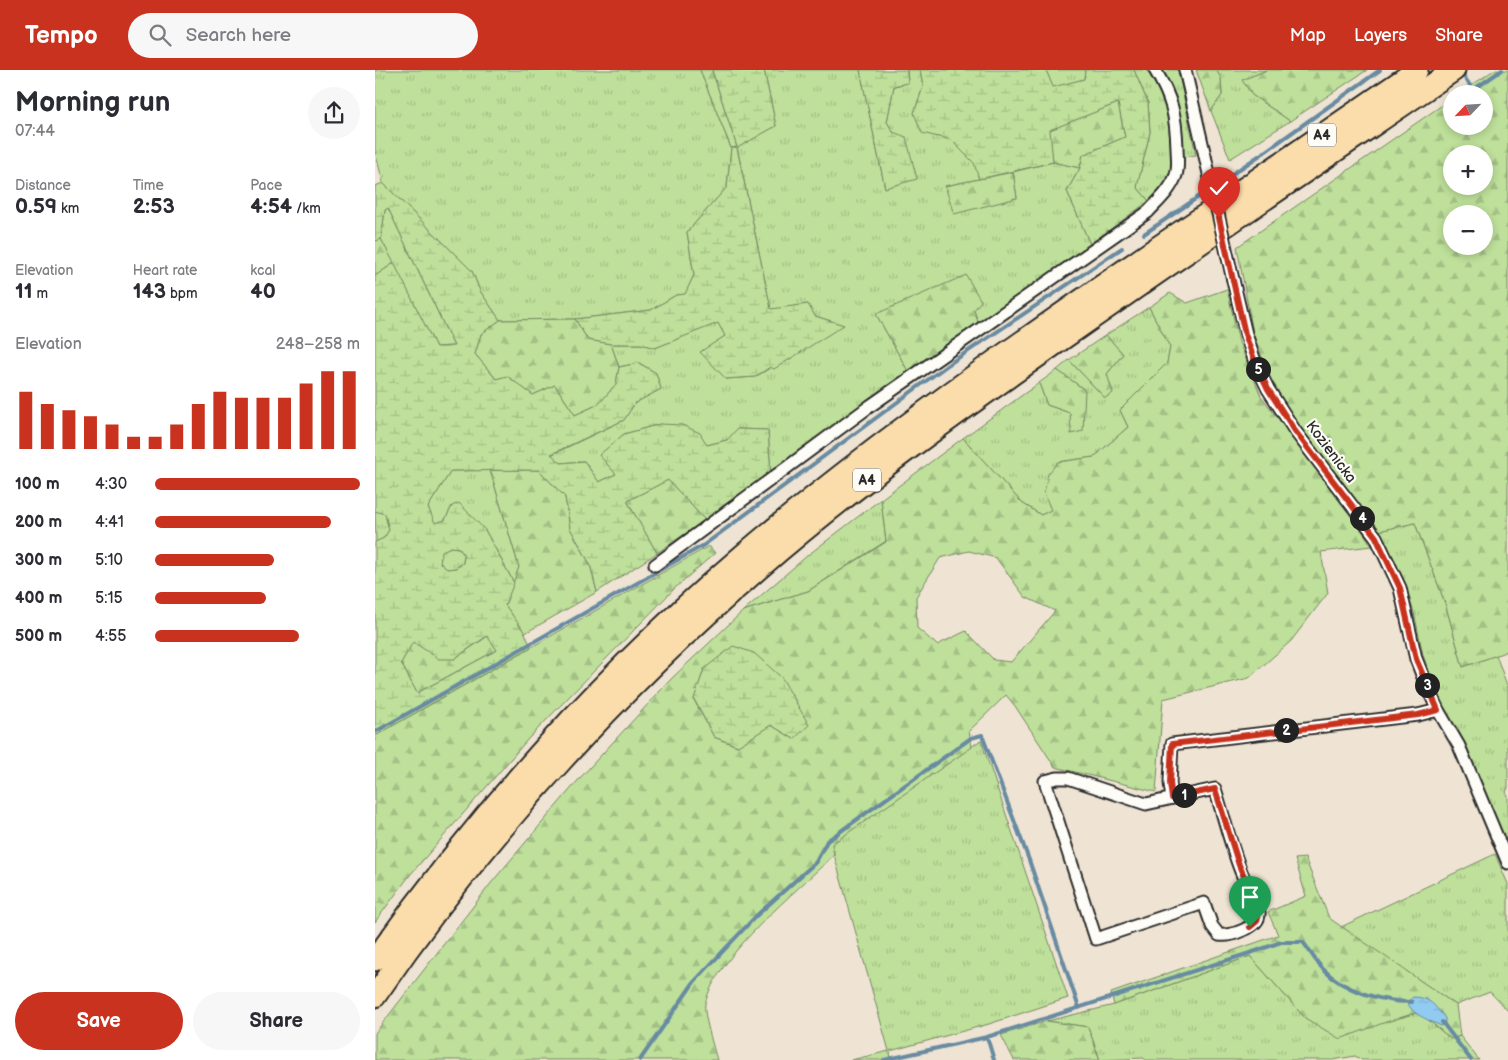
<!DOCTYPE html>
<html lang="en">
<head>
<meta charset="utf-8">
<style>
	:root { --surface:#fff; --page:#f7f7f7; --text:#2b2b33; --muted:#7c7c81; --accent:#c8321e }
	body { margin:0; font-family:"Balsamiq Sans",sans-serif; background:var(--page); color:var(--text); height:100vh; display:flex; flex-direction:column; font-size:19px; white-space:nowrap }
	* { box-sizing:border-box; margin:0 }
	p { font-size:16px; color:var(--muted) }
	.icon { flex:none; width:28px; height:28px; fill:none; stroke:currentColor; stroke-width:2; stroke-linecap:round; stroke-linejoin:round }
	.map { position:relative; flex:1; overflow:hidden }
	.sheet { display:flex; flex-direction:column; background:var(--surface); width:375px }
	.sheet>* { flex:none }
	.needle { width:32px; rotate:245deg }
	.tools { position:absolute; left:1068px; top:15px; display:grid; gap:10px }
	.tools a { display:grid; place-items:center; width:50px; height:50px; border-radius:50%; background:var(--surface); box-shadow:0 2px 8px #0003; font-size:25px }
	.pin { position:absolute; display:grid; place-items:center; width:42px; height:42px; color:#fff; margin:-51px -21px; border-radius:50% 50% 50% 0; rotate:-45deg; box-shadow:0 0 5px #0007 }
	.pin .icon { rotate:45deg }
	.km { position:absolute; width:25px; height:25px; margin:-12px; border-radius:50%; background:#222; color:#fff; font-size:14px; line-height:25px; text-align:center }
	.round { display:grid; place-items:center; flex:none; width:52px; height:52px; border-radius:26px; background:var(--page) }
	.overview { display:flex; align-items:center; justify-content:space-between; height:85px; padding:0 15px }
	h1 { font-size:28px; font-weight:600; line-height:38px }
	.stats { display:grid; grid-template-columns:repeat(3,1fr); gap:8px; height:85px; padding:5px 15px }
	.stats div { display:grid; align-content:center }
	.stats b { font-size:21px; font-weight:600 }
	.stats small { font-size:14px; font-weight:400 }
	.stats p { font-size:14px }
	.chart { height:140px; padding:10px 15px }
	.chart p { display:flex; justify-content:space-between }
	.chart svg { width:100%; height:90px; margin-top:5px; stroke:var(--accent); stroke-width:6 }
	.button { display:flex; gap:10px; margin-top:auto; padding:10px 15px }
	.button a { flex:1; height:58px; border-radius:30px; background:var(--accent); color:#fff; font-size:20px; font-weight:600; line-height:58px; text-align:center }
	.button a+a { background:var(--page); color:var(--text) }
	ul { padding:0 15px; list-style:none; font-size:16px }
	li { display:grid; grid-template-columns:80px 60px 1fr; align-items:center; height:38px }
	li i { height:12px; border-radius:6px; background:var(--accent) }
	header { display:flex; align-items:center; gap:30px; box-sizing:border-box; height:70px; padding:0 25px; background:var(--accent); color:#fff }
	header strong { font-size:24px }
	nav { display:flex; gap:28px; margin-inline-start:auto; font-size:18px }
	.search { width:350px; height:45px; background:var(--page); display:flex; align-items:center; gap:12px; box-sizing:border-box; padding:0 18px; border-radius:28px; color:var(--muted); font-size:19px }
	main { display:flex; flex:1; min-height:0 }
	.map>svg:first-child { display:block }
</style>
</head>
<body>
<header>
<strong>Tempo</strong>
<div class="search"><svg class="icon" aria-label="search" viewBox="0 0 24 24"><circle cx="10" cy="10" r="6"/><path d="M15 15l6 6"/></svg>Search here</div>
<nav><a>Map</a><a>Layers</a><a>Share</a></nav>
</header>
<main>
<section class="sheet">
<div class="overview"><div><h1>Morning run</h1><p>07:44</p></div><a class="round"><svg class="icon" aria-label="share" viewBox="0 0 24 24"><path d="M12 15V3M7 8l5-5 5 5M5 13v7h14v-7"/></svg></a></div>
<div class="stats">
<div><p>Distance</p><b>0.59<small> km</small></b></div>
<div><p>Time</p><b>2:53</b></div>
<div><p>Pace</p><b>4:54<small> /km</small></b></div>
</div>
<div class="stats">
<div><p>Elevation</p><b>11<small> m</small></b></div>
<div><p>Heart rate</p><b>143<small> bpm</small></b></div>
<div><p>kcal</p><b>40</b></div>
</div>
<div class="chart"><p><span>Elevation</span>248–258 m</p>
<svg viewBox="0 0 160 44" preserveAspectRatio="none"><path d="M5 44V16M15 44V22M25 44V25M35 44V28M45 44V32M55 44V38M65 44V38M75 44V32M85 44V22M95 44V16M105 44V19M115 44V19M125 44V19M135 44V12M145 44V6M155 44V6"/></svg>
</div>
<ul>
<li><b>100 m</b>4:30<i style="width:100%"></i></li>
<li><b>200 m</b>4:41<i style="width:86%"></i></li>
<li><b>300 m</b>5:10<i style="width:58%"></i></li>
<li><b>400 m</b>5:15<i style="width:54%"></i></li>
<li><b>500 m</b>4:55<i style="width:70%"></i></li>
</ul>
<div class="button"><a>Save</a><a>Share</a></div>
</section>
<div class="map">
<svg width="1133" height="990" viewBox="0 0 1133 990">
	<defs>
		<pattern id="grass-tufts" width="24" height="20" patternUnits="userSpaceOnUse" patternTransform="scale(1.25)"><rect width="24" height="20" fill="#bee09a"/><path d="M3 7l-1-3M5 7V3M7 7l1-3M15 17l-1-3M17 17v-4M19 17l1-3" fill="none" stroke="#a3c085"/></pattern>
		<pattern id="forest-firs" width="22" height="20" patternUnits="userSpaceOnUse" patternTransform="scale(1.25)"><rect width="22" height="20" fill="#bee09a"/><path d="M5 1l3.5 6h-7zM16 11l3.5 6h-7z" fill="#a3c085"/></pattern>
		<pattern id="wetland-marsh" width="20" height="14" patternUnits="userSpaceOnUse" patternTransform="scale(1.25)"><rect width="20" height="14" fill="#bee09a"/><path d="M1 5h8M5 5V1M11 12h8M15 12V8" fill="none" stroke="#a3c085"/></pattern>
		<pattern id="water-ripples" width="26" height="14" patternUnits="userSpaceOnUse" patternTransform="scale(1.25)"><rect width="26" height="14" fill="#91cbf1"/><path d="M2 4q2-2 4 0t4 0M15 11q2-2 4 0t4 0" fill="none" stroke="#7daecf"/></pattern>
	</defs>
	<rect width="100%" height="100%" fill="#efe4d3"/>
	<filter id="ink" filterUnits="userSpaceOnUse"><feTurbulence type="fractalNoise" baseFrequency=".02" numOctaves="2"/><feDisplacementMap in="SourceGraphic" scale="10" xChannelSelector="R" yChannelSelector="G"/><feConvolveMatrix kernelMatrix="1 2 1 2 8 2 1 2 1" color-interpolation-filters="sRGB"/></filter>
	<g filter="url(#ink)">
		<path fill="url(#grass-tufts)" stroke="#748662" d="M0,0H325L356,78L352,117L312,162L319,205L310,225H301L276,240L200,249L125,250L105,221L97,201L8,113L0,81Z
			M389,0H485L510,118L518,62L512,52L519,16L533,13L532,0H545L548,17L539,43L576,70L600,93L604,109L570,116L642,128L638,102L678,92L705,98L692,121L715,174L603,252L598,240L501,244L533,301L396,405L393,360L363,359L352,370L332,375L285,354L249,364L225,385L241,404L224,412L209,391L186,393L176,385L249,350L260,333L286,319L281,303L264,293L244,297L236,274H266L280,278L343,252L350,266L326,282L351,309L380,307L468,255L440,246L433,234L396,240L362,77L401,56Z
			M671,0H710L709,9L678,18Z
			M759,0H773L790,33L798,61V93L790,115L774,131L762,117L775,62L773,33Z
			M784,0H803L821,85L809,87L806,58L796,18Z
			M841,0H892L868,10L877,25L915,51L855,89L836,41L847,25L846,8Z
			M13,138L79,276L61,277L6,169L10,140Z
			M774,237L795,277L792,293L745,340L753,357L719,387L683,392L669,423L677,440L666,445L647,433L588,368L664,313L672,335L695,343L710,320L682,300L694,290L730,328L732,304L748,284L731,265Z
			M115,400L144,497L139,513L110,460L77,436L70,450L60,454L53,437L76,401Z
			M506,429L511,471L433,521L368,541L433,485Z
			M2,440L10,444L14,460L9,468L1,472L0,441Z
			M1040,453L1070,533L1088,597L1121,585L1133,618V718L1131,722L1133,726V781L1096,692L1060,620L1048,585L1039,542L1020,490L1003,461Z
			M76,477L84,478L89,485L88,493L81,498L72,499L65,493L67,480Z
			M606,670L693,928L614,954L515,981L516,990H476L514,981L456,774Z
			M1120,784L1133,814V941L1115,922L1081,935L966,857Z
			M875,886L930,948L1011,952L1044,942L1076,969L1085,966L1104,990H987L980,986L958,990H771L768,988L725,990L713,957L672,951L739,935Z"/>
		<path fill="url(#forest-firs)" stroke="#748662" fill-rule="evenodd" d="M325,0H337L362,77L356,78Z
			M821,0H841L846,8L847,25L836,41Z
			M892,0H992L915,51L877,25L867,10Z
			M1119,0H1133V581L1088,597L1070,533L1040,453L1003,461L919,349L894,306L878,263L862,177L1076,29V56H1109V24H1084ZM1076,84H1109V116H1076ZM1076,144H1109V176H1076Z
			M743,33L750,67L708,85L705,98L678,92L674,60Z
			M638,102L642,128L579,144L570,116Z
			M6,169L19,193L0,206V171Z
			M591,205L606,231L599,240L603,252L533,301L501,244Z
			M852,219L864,272L886,326L978,447L997,476L946,482L953,523L916,571L874,608L788,629L781,722L680,697L640,636L631,625L594,661L597,677L457,774L459,785C423,820 341,886 330,934C328,943 339,979 342,990H0V963L117,812L205,708L297,608L368,541L433,521L511,472L506,429L588,368L647,433L666,445L676,440L669,423L673,404L683,392L719,387L753,357L745,340L792,293L795,277L774,237L795,223L812,233ZM594,481L621,488L650,527L680,541L636,592L619,590L591,561L562,575L542,558L541,527L565,488ZM329,599L419,669L396,655L362,676L339,667L319,630Z
			M200,249L213,270L236,274L244,297L241,314L224,334L200,345L180,315L158,325L132,307L121,309L100,284L106,264L125,250Z
			M731,265L748,284L732,304L738,323L730,328L694,290Z
			M682,300L710,320L708,361L696,364L695,343L672,335L664,313Z
			M115,400H164L190,427L195,458L215,494L222,522L150,563L130,535L144,497Z
			M293,410L330,450L282,483L252,431Z
			M334,476L340,483L301,517L153,669L35,805L0,852V666Z
			M113,566L122,580L42,623L26,593L38,571L79,589Z
			M930,788L954,848L1081,935L1085,966L1076,969L1044,942L1011,952L965,969L930,948L875,886L739,935L736,923L903,865L893,842L931,826L920,789Z
			M672,951L713,957L725,990H639L626,965Z"/>
		<path fill="url(#wetland-marsh)" stroke="#748662" fill-rule="evenodd" d="M337,0H389L401,56L362,78L396,239L433,234L440,246L469,255L399,299L395,297L380,307L351,309L325,282L350,266L343,253L280,278L266,274H236L213,270L200,249L276,240L301,225L310,224L319,205L312,162L352,117L356,78L362,77Z
			M485,0H532L533,13L519,16L512,52L518,62L531,67L542,109L510,118Z
			M545,0H671L678,17L709,9L710,0H759L773,33L775,62L762,117L774,131L715,174L692,121L705,98L708,85L750,67L743,33L675,60L678,92L604,109L599,93L576,70L547,63L539,43L548,17Z
			M8,113L97,201L105,221L125,250L106,264L100,284L121,309L132,306L158,325L180,315L200,345L224,334L241,314L244,297L264,293L281,303L286,319L260,333L249,350L176,384L186,393L209,391L224,412L241,404L224,385L249,364L285,354L307,355L325,363L332,375L352,370L362,359L393,360L396,405L330,450L293,410L252,431L282,483L222,522L215,494L195,458L190,427L164,400L76,401L53,437L60,453L70,450L77,436L84,433L110,460L139,513L130,535L150,563L156,577L0,666V472L9,468L14,460L10,444L0,441V206L19,193L61,277L79,276L13,138L10,140L6,169L0,171V116ZM76,477L84,478L89,485L88,493L81,498L72,499L65,493L67,481ZM112,566L122,580L42,623L26,593L38,572L64,589H79Z
			M358,576L379,583L407,608L434,655L419,669L396,655L363,676L339,667L319,629L329,599Z"/>
		<path fill="url(#water-ripples)" stroke="#688ba2" d="M1038,927C1055,927 1060,936 1070,948V954L1066,956C1054,950 1037,945 1032,932Z"/>
		<g fill="none" stroke-linecap="round" stroke-linejoin="round">
			<path stroke="#688ba2" stroke-width="4" d="M1088,5L1098,20L1127,0
				M769,164L891,81L1005,0
				M0,662L329,475L574,294L747,178
				M1067,952L1096,990
				M612,967L619,990
				M265,990L319,912L381,846L441,792L452,771L596,668L607,665L654,790L704,938
				M509,990L612,967L881,881L906,872H928C935,881 941,892 949,900C969,921 1008,932 1037,932"/>
			<g stroke="#2b2b2b" stroke-width="15">
				<path id="minor" d="M810,0L830,86
					M858,210L871,264L880,292L893,319L920,361L1001,467L1025,518L1041,589L1051,615L1063,640L1084,676L1133,793
					M280,495L495,336L773,142C783,131 796,120 801,105C804,96 802,87 802,78C801,46 797,28 780,0
					M682,708H693L771,734L840,719C849,747 856,777 867,804C871,814 883,834 884,843C885,857 855,867 844,865L837,856L829,833L721,869L670,711Z
					M797,728L795,713L797,674L1043,645L1063,640"/>
			</g>
			<g stroke="#2b2b2b" stroke-width="25">
				<path id="motorway" d="M0,890C105,742 229,604 367,486C496,376 634,280 773,184C863,123 953,61 1042,0
					M0,926C108,768 239,624 383,499C481,414 587,339 693,265C821,175 950,88 1079,0"/>
			</g>
			<use href="#minor" stroke="#fdfcf7" stroke-width="11"/>
			<use href="#motorway" stroke="#faddab" stroke-width="21"/>
			<g stroke="#2b2b2b" stroke-width="15" stroke-linecap="butt">
				<path id="minor-bridge" d="M830,86L858,210"/>
			</g>
			<use href="#minor-bridge" stroke="#fdfcf7" stroke-width="11"/>
		</g>
	</g>
	<g fill="none" stroke-linecap="round" stroke-linejoin="round" filter="url(#ink)">
		<g stroke="#fff" stroke-width="10">
			<path id="route" d="M844,148L870,264L880,292L893,319L920,361L1001,467L1025,518L1041,589L1063,640L1043,645L797,674L795,713L797,728L840,719L864,795L884,841L882,851L875,857"/>
		</g>
		<use href="#route" stroke="#c8321e" stroke-width="6"/>
	</g>
	<g text-anchor="middle" dominant-baseline="central" stroke-width="4.5" stroke-linejoin="round" paint-order="stroke">
		<g fill="#fdfcf7" stroke="#6a6a68" stroke-width="1">
			<rect x="933" y="53.5" width="28" height="23" rx="4"/>
			<rect x="478" y="398.5" width="28" height="23" rx="4"/>
		</g>
		<g font-size="14" font-weight="bold" fill="#2b2b2b">
			<text x="947" y="65">A4</text>
			<text x="492" y="410">A4</text>
		</g>
		<g font-size="15" fill="#2b2b2b" stroke="#fdfcf7">
			<text transform="translate(956 382) rotate(53)">Kozienicka</text>
		</g>
	</g>
</svg>
<div class="tools">
<a><svg class="needle" viewBox="-14 -14 28 28"><path d="M0-13l5 13h-10z" fill="#e53935"/><path d="M0 13l5-13h-10z" fill="#7c7c81"/></svg></a>
<a>+</a>
<a>−</a>
</div>
<div class="pin" style="left:875px;top:857px;background:#1e9e55"><svg class="icon" aria-label="arrive" viewBox="0 0 24 24"><path d="M6 21V4h12l-3 4 3 4H6"/></svg></div>
<div class="pin" style="left:844px;top:148px;background:#d93025"><svg class="icon" aria-label="check" viewBox="0 0 24 24"><path d="M5 12l5 5 9-10"/></svg></div>
<b class="km" style="left:809px;top:725px">1</b>
<b class="km" style="left:911px;top:660px">2</b>
<b class="km" style="left:1052px;top:615px">3</b>
<b class="km" style="left:987px;top:448px">4</b>
<b class="km" style="left:883px;top:299px">5</b>
</div>
</main>
</body>
</html>
